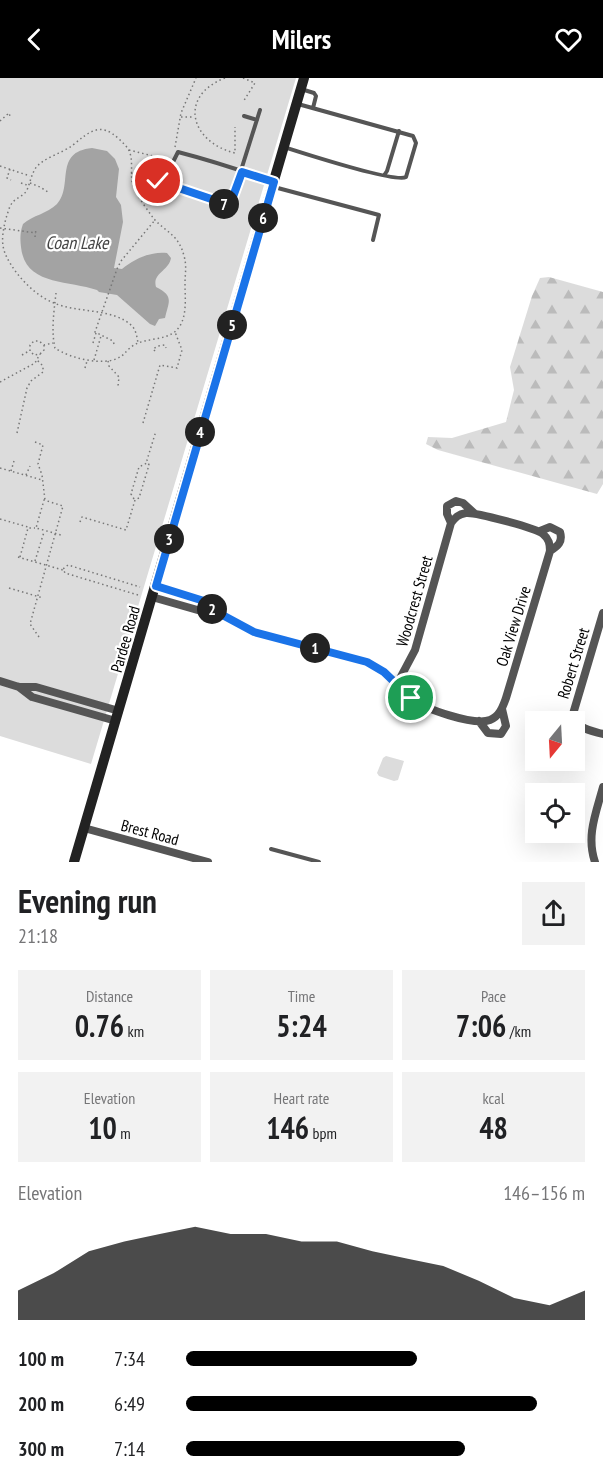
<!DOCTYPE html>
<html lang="en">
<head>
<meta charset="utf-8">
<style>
	:root { --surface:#fff; --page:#f2f2f2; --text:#202124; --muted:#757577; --accent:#000 }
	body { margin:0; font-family:"PT Sans Narrow",sans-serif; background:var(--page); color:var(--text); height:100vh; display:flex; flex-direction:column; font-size:22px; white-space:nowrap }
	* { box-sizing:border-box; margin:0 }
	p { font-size:20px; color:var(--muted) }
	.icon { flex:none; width:33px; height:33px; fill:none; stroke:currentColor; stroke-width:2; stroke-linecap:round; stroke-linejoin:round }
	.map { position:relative; height:784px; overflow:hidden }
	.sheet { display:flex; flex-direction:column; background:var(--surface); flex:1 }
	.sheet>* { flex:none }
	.needle { width:39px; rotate:198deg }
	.controls { position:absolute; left:525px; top:633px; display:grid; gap:12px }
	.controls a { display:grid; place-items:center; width:60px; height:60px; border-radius:0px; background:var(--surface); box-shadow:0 6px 24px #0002; font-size:30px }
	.pin { position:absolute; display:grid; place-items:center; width:51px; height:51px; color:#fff; margin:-26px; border:3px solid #fff; border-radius:50%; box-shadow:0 2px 6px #0007 }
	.km { position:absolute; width:30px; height:30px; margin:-15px; border-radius:50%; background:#222; color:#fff; font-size:16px; line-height:30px; text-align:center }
	.round { display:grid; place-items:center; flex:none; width:63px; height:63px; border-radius:0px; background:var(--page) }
	.summary { display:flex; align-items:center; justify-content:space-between; height:102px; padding:0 18px }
	h1 { font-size:33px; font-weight:700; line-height:45px }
	.stats { display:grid; grid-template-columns:repeat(3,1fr); gap:9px; height:102px; padding:6px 18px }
	.stats div { display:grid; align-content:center; border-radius:0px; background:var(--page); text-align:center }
	.stats b { font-size:30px; font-weight:700 }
	.stats small { font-size:16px; font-weight:400 }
	.stats p { font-size:16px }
	.chart { height:168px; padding:12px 18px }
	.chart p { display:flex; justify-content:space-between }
	.chart svg { width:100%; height:108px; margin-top:6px; fill:var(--accent); opacity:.7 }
	ul { padding:0 18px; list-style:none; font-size:20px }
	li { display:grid; grid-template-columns:96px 72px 1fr; align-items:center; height:45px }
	li i { height:15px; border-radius:8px; background:var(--accent) }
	header { display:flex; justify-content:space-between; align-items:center; height:78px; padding:0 18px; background:var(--accent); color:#fff; font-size:27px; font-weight:700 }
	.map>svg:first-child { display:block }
</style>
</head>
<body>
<header><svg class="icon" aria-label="back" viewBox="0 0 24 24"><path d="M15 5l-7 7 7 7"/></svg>Milers<svg class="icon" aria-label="heart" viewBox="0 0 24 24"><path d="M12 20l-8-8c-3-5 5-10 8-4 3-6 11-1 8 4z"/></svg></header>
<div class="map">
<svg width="603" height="784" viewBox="0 0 603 784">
	<defs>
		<pattern id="forest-firs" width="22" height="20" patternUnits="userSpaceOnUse" patternTransform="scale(1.5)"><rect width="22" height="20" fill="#dcdcdc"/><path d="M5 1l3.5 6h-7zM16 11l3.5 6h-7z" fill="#bbb"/></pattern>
	</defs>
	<rect width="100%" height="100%" fill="#fff"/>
	<path fill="#dcdcdc" d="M0,0H296L91,686L0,658Z
		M386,678L404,683L398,702L394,703L379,698L377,695L383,680Z"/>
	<path fill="url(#forest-firs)" d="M549,199L603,214V406L597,416L438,372L426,366L428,359L452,360L506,344L514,312L510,289L532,218L540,200Z"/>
	<path fill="#a3a3a3" d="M92,70L107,73L115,81L119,91L116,119L121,127L123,144L114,190L122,191C134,181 151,173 167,175L171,180C169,193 152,195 156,209C174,218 169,223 165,240L159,241L155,248L150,246L117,217L99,214L97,212C68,202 25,208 21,169C20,161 20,154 23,146C33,137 47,136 57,126C74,108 53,74 92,70Z"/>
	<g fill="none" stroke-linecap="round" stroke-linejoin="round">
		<path stroke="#777" stroke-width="1.5" stroke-dasharray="1.5 3" stroke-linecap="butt" d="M225,0C178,18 190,64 235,75V49
			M243,0L255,5L243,24
			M181,39H194
			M0,43L9,35L10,38
			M175,69L181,35L196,0
			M129,72L153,78
			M0,88L30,98
			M10,91L7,100L11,102
			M131,95L161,104
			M21,105L27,107
			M30,105L40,109L48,114
			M0,150L36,155
			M35,159L36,151
			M56,215C54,233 51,253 55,270C69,280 104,289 120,279C124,277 126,273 130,270C144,257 171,266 181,246C187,234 185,218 185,205C185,196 187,188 184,178C179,157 167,155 154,141C148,133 141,123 136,114C128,102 134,88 130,75C128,69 123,65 119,61C100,43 89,54 73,67C61,76 42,80 35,91C31,98 30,105 27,112C24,118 17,119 13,124C9,128 8,135 6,140C0,165 1,173 16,194C26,207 39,219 54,225C76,235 114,230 132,248C136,252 137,259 138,265
			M93,265L96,255
			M114,266L113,263L95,254L117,191L121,183L155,142
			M44,267V272L40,276L34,277L30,273V267L34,263H39L44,267L53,265
			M155,273L153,271L158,268L165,267L166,270
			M22,277L29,273
			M94,282L101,258
			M108,283L109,288L119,299L118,308
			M85,290L87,283
			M0,304L35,285L40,276
			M143,345L160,287L177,290L182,272L175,254
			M17,355L27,310L31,303L43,294V288L37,282
			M35,364L43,367L38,386L42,397L45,422
			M0,390L42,402
			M11,393L14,383
			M26,397L30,388
			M134,421L131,416L139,389L147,385
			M0,441L28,449
			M80,444L82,439L126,452L135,422L139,420L149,387L147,382L156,353
			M18,479L63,492
			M20,479L28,450H35
			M35,483L44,454
			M9,510L43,520
			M138,517L65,495L63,491L68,487L140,509
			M39,559L30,546L63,428L44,422L36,450L61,457"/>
		<path stroke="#555" stroke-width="4" d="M301,11L314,15L316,18L313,30
			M260,32L231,124L226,126L219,125L167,107L172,86L178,74C209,82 240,92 271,103
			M244,38L257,42
			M284,69C303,75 395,105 406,99L416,65L413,58L298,26
			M385,96L387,93L399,53
			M274,109L379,137L373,162
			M271,771L319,784"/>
		<path stroke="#555" stroke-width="8" d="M451,445L447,436V428L456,423L463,425L474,435
			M540,453L550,449L560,454C563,464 558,468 550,473
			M152,519L201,533H215L204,523L156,508
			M215,533L254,554L367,584C386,593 395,608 411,620C424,631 474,648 490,642C500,638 503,628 506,620L550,473C550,466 549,461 543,456C536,450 475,434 466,435C458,436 455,440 451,445L415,572L397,606
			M603,535L573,636C577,651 589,652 603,656
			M0,603L19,609H36L119,633
			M19,609L32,619L116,643
			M479,643L488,655L501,656L506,648L502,631
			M84,750L208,784
			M595,784C586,758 596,735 603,709"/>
		<path stroke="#222" stroke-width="10" d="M74,784L304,0"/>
	</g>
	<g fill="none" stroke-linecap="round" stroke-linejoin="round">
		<g stroke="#fff" stroke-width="12">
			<path id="route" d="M158,103L226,126L231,124L242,94L274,104L156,508L204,523L215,533L254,554L367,584L384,594L411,620"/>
		</g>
		<use href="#route" stroke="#1a73e8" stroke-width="8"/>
	</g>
	<g text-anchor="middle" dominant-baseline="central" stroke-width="4.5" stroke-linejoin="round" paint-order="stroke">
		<g font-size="16" fill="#000" stroke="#fff">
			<text transform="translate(414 523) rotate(-74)">Woodcrest Street</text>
			<text transform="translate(513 548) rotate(-73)">Oak View Drive</text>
			<text transform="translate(125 561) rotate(-74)">Pardee Road</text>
			<text transform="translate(573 585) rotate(-73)">Robert Street</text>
			<text transform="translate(150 754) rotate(15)">Brest Road</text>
		</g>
		<g font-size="18" font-style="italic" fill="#444" stroke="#fff">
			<text x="77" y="164">Coan Lake</text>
		</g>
	</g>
</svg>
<div class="controls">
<a><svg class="needle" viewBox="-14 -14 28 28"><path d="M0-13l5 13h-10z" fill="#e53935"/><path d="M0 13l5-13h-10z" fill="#757577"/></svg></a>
<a><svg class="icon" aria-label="locate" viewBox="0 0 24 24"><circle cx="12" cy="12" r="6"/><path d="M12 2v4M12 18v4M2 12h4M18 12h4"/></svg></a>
</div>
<div class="pin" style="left:411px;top:620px;background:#1e9e55"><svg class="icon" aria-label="arrive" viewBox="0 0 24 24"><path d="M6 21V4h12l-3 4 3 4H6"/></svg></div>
<div class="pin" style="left:158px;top:103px;background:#d93025"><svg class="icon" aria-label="check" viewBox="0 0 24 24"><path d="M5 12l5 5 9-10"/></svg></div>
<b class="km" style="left:315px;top:570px">1</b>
<b class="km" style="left:212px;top:531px">2</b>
<b class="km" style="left:169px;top:461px">3</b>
<b class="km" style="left:200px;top:354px">4</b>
<b class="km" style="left:232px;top:247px">5</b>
<b class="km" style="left:263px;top:140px">6</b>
<b class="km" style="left:224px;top:126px">7</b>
</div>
<section class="sheet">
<div class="summary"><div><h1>Evening run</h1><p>21:18</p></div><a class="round"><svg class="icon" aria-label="share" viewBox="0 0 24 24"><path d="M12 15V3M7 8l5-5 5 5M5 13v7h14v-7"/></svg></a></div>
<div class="stats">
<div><p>Distance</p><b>0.76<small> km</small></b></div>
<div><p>Time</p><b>5:24</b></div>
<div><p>Pace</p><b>7:06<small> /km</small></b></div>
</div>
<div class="stats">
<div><p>Elevation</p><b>10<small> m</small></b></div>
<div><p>Heart rate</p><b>146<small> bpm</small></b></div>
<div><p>kcal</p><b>48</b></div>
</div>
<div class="chart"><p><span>Elevation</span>146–156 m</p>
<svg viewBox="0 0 160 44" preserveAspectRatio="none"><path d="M0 44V32L10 25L20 16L30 12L40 9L50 6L60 9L70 9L80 12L90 12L100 16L110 19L120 22L130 28L140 35L150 38L160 32V44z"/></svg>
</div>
<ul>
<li><b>100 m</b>7:34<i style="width:58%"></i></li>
<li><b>200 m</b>6:49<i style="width:88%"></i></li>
<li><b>300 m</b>7:14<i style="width:70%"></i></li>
</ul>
</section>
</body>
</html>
